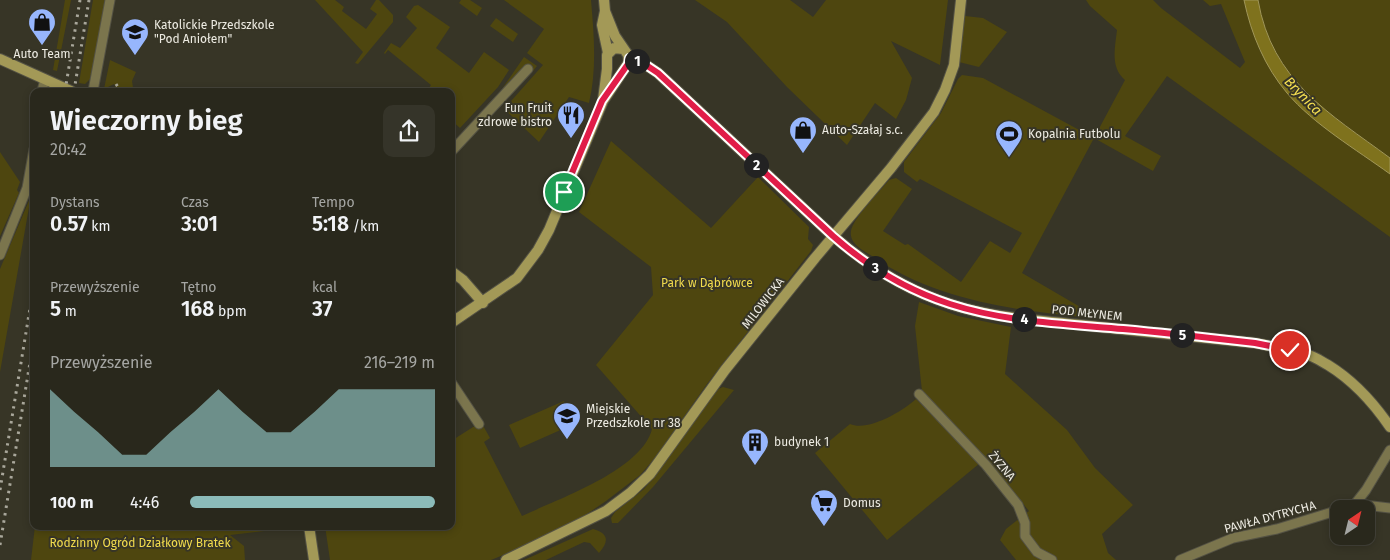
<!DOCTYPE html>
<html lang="pl">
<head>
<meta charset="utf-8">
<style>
	:root { --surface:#29281c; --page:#353429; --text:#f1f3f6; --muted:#a5a6a3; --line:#45443b; --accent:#8bbbb9 }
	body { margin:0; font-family:"Fira Sans",sans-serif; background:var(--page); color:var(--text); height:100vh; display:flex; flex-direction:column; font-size:19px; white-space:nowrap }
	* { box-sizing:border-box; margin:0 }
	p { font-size:16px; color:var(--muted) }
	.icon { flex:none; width:28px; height:28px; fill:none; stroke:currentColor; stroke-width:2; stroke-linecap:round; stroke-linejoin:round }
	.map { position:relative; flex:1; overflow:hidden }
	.side { position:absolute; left:30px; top:88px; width:425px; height:442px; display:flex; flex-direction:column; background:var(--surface); border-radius:10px; box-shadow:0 2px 8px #0003,0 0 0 1px var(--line) }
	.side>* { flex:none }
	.needle { width:32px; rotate:35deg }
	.tools { position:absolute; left:1330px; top:500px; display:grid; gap:10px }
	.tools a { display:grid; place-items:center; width:45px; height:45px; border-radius:10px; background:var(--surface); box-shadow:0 2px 8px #0003,0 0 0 1px var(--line); font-size:25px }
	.pin { position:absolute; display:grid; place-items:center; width:42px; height:42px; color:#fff; margin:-21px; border:2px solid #fff; border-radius:50%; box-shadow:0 1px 5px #0007 }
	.km { position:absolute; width:25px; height:25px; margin:-12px; border-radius:50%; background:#222; color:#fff; font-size:14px; line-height:25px; text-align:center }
	.round { display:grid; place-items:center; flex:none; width:52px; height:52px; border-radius:10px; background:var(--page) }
	.headline { display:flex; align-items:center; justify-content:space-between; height:85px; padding:0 20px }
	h1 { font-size:28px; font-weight:600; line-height:38px }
	.stats { display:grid; grid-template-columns:repeat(3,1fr); gap:8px; height:85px; padding:5px 20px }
	.stats div { display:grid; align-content:center }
	.stats b { font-size:21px; font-weight:600 }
	.stats small { font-size:14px; font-weight:400 }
	.stats p { font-size:14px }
	.chart { height:140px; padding:10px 20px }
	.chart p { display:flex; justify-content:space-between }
	.chart svg { width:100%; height:90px; margin-top:5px; fill:var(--accent); opacity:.7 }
	ul { padding:0 20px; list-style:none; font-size:16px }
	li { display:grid; grid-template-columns:80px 60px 1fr; align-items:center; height:38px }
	li i { height:12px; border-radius:6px; background:var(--accent) }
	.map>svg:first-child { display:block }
</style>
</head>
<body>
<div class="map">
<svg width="1390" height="560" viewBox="0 0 1390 560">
	<rect width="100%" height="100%" fill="#373526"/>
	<path fill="#4e460f" d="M65,0H71L57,71L53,70Z
		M93,0H106L90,79L85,84L79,83Z
		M315,0H335L344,7L342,11L366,29L377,14L370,9L376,0H379L393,15V22L358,64L355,63L363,52Z
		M461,0H470L482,8L477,16L459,3Z
		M504,0H591C594,35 597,69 589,103L569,97L539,142L504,109L543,65L527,53L544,29Z
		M695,0H790L813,17L826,0H948L940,65L891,41L912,78L906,100L896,119L875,103L847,145L787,87L727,22Z
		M1086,0H1153L1161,8L1240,68L1245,62L1221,4L1210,6L1203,0H1244L1247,14L1260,51L1271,70L1310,115L1390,174V237L1167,76L1125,136L1161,156L1153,171L1094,138L1022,273L1082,308L1081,317C1008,309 933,299 872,256C863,250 849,244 851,231C853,218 880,191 889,180L896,178L912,189L883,231L905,245L908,244L961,282L990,241L1010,253L1022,233L920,179L917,182L904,172V162L941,113L958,79L962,75L983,78L1094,138L1125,80C1110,68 1115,47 1117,30L1090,6Z
		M1258,0H1390V158C1329,113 1272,80 1258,0Z
		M418,5L450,27L436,48L469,73L484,52L509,70L498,87L460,128L451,120V91H427L431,85L388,50L385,54L384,53L391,43L400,48L417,28L406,17L414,6Z
		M965,16L983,18L1007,32L979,67L959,62Z
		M496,18L518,34L513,42L490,26Z
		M524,57L537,66L533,71L525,66L502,89Z
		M110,60L136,72L132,81L133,88L140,91H114L117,89L114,84L104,89Z
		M611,141L711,228L758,177L809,227L808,239L813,245L811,251L707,384L654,459L640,475L606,501L581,518L518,549L491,560H330L325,526H451V441L481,422L490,438L484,442L522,516C558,499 642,470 652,429L596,365L653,295L651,267L579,212Z
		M0,152L20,182L17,190L19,193L0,236Z
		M31,196L0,372V269Z
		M919,302L958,316L1011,327L1005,374L1067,430L1095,468L1133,505L1102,534L1108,553L1116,560H1016L1000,540L1006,529L1029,511L991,464L922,391L915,326Z
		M723,387L734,390L653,487L618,523H612L611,518L615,512L644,489L657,473L718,389Z
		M916,399L980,463L887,540L815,453L850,424C868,432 903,411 916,399Z
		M564,401L574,424L520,448L509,425Z
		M35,526H296L297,527L230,535L244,546L245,560H31Z
		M593,529C609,533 609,542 599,553L590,543L584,542L546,560H524Z"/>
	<path fill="#7f721d" stroke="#a09658" d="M1244,0H1258C1272,81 1329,113 1390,158V174C1357,150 1313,124 1287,93C1265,67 1251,34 1244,0Z"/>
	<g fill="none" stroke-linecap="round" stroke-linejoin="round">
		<g stroke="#545244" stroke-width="11">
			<path id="street" d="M42,91L45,79
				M93,91L110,0
				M451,152L528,69
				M0,255L27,188L34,149
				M451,382L479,424
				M919,394L986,465L1018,505L1025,523V536L1037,552L1052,560
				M1355,504L1366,490L1390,450
				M1341,509L1355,504L1390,508
				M1180,560L1233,538L1277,529L1339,510"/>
		</g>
		<g stroke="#545244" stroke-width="12">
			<path id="secondary" d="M604,0L605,11L602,25L608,53
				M629,58L646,65L658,73L833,236C868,266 906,290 950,304C992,318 1038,320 1081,325C1139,331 1197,337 1255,343C1274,347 1293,349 1311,356C1317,358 1322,362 1328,365C1354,381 1373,402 1390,427
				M0,59L71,91
				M603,100L607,69V55L614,48L623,49
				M451,271L463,280L483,303
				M451,323L517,278L538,250L549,230L603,101L629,62L628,55L615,36L605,11
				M309,526L314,560
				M506,560L606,511L630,493L650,474L725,370L815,258L891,168L934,112L945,90L954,65L961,0"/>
		</g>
		<use href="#street" stroke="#7b754d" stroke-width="9"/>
		<use href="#secondary" stroke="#a39957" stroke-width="10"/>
		<path stroke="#a9a79b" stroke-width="3" stroke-dasharray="2.5 5" stroke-linecap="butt" d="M116,84L118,87
			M65,91L80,0
			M74,91L89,0
			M0,490L34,284
			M0,545L34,338"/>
	</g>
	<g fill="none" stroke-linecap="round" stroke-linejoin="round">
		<g stroke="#fff" stroke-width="10">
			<path id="route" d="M564,192L602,101L628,64L629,58L646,65L658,73L833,236C867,266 907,290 950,304C1005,322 1066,324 1123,329C1167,333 1211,338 1255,343L1290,350"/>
		</g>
		<use href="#route" stroke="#e11d48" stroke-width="6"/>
	</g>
	<defs>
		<g id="shop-pin" transform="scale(1.4375)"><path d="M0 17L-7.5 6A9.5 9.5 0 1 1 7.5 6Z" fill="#97b6fd" stroke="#373526"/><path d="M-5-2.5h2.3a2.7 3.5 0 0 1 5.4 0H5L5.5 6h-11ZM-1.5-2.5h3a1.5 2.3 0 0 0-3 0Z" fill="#111"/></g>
		<g id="school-pin" transform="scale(1.4375)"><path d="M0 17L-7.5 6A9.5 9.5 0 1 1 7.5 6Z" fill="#97b6fd" stroke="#373526"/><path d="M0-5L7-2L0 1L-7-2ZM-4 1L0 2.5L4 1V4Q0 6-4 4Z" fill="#111"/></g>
		<g id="restaurant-pin" transform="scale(1.4375)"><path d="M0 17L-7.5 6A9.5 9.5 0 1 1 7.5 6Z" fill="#97b6fd" stroke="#373526"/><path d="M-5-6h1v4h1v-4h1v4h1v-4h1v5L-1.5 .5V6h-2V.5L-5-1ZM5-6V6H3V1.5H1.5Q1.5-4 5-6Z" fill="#111"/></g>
		<g id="stadium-pin" transform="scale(1.4375)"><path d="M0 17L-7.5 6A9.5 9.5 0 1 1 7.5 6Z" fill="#97b6fd" stroke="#373526"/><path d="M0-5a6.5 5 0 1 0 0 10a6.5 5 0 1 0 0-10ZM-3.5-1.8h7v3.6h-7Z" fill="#111"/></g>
		<g id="building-pin" transform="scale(1.4375)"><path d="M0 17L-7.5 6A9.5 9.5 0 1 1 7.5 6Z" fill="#97b6fd" stroke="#373526"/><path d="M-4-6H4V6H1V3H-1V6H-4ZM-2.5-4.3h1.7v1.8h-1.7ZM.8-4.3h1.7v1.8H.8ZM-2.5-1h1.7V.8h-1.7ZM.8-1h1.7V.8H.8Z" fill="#111"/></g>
		<g id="supermarket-pin" transform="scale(1.4375)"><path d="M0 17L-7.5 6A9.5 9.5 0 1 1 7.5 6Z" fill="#97b6fd" stroke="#373526"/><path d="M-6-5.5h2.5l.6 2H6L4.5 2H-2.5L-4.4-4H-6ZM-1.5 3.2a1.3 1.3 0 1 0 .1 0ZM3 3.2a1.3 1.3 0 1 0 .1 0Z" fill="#111"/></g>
	</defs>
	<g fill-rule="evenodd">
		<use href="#shop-pin" x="42" y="22"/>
		<use href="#school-pin" x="135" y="32"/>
		<use href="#restaurant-pin" x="571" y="115"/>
		<use href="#shop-pin" x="803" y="130"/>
		<use href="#stadium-pin" x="1009" y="134"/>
		<use href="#school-pin" x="567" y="416"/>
		<use href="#building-pin" x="755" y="442"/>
		<use href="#supermarket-pin" x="824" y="503"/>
	</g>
	<g text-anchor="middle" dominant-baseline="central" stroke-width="4" stroke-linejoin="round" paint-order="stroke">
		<g font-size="12" fill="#edebe2" stroke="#373526" text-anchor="start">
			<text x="154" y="25">Katolickie Przedszkole<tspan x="154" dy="14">"Pod Aniołem"</tspan></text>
			<text x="42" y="54" text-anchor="middle">Auto Team</text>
			<text x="552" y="108" text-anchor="end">Fun Fruit<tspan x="552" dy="14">zdrowe bistro</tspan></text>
			<text x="822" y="130">Auto-Szałaj s.c.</text>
			<text x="1028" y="134">Kopalnia Futbolu</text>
			<text x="586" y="409">Miejskie<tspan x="586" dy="14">Przedszkole nr 38</tspan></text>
			<text x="774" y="442">budynek 1</text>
			<text x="843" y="503">Domus</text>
		</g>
		<g font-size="12" fill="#f1db4d" stroke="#373526">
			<text x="707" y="283">Park w Dąbrówce</text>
			<text x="140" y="543">Rodzinny Ogród Działkowy Bratek</text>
		</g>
		<g font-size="12" fill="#edebe2" stroke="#373526">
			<text transform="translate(763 303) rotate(-52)">MILOWICKA</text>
			<text transform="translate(1087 313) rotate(6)">POD MŁYNEM</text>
			<text transform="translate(1002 466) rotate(50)">ŻYZNA</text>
			<text transform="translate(1270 517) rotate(-15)">PAWŁA DYTRYCHA</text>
		</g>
		<g font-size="14" font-style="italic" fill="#f5df51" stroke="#373526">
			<text transform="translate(1303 96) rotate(46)">Brynica</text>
		</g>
	</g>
</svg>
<div class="tools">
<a><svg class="needle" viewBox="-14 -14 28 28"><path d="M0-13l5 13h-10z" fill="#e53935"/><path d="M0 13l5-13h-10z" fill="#a5a6a3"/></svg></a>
</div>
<div class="pin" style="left:564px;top:192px;background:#1e9e55"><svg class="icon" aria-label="arrive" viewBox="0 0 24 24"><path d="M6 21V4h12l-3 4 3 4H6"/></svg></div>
<div class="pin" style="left:1290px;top:350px;background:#d93025"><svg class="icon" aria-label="check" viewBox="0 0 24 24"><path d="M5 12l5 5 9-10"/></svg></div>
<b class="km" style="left:637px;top:61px">1</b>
<b class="km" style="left:756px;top:165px">2</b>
<b class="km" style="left:875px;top:268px">3</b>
<b class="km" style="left:1024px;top:319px">4</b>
<b class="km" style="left:1182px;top:335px">5</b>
<section class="side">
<div class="headline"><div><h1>Wieczorny bieg</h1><p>20:42</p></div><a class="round"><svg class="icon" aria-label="share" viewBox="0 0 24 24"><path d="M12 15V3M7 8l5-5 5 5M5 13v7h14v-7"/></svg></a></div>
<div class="stats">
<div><p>Dystans</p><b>0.57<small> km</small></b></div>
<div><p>Czas</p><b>3:01</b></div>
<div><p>Tempo</p><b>5:18<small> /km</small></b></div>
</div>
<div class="stats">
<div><p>Przewyższenie</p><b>5<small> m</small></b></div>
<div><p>Tętno</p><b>168<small> bpm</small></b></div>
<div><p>kcal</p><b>37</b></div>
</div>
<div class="chart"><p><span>Przewyższenie</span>216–219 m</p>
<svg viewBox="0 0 160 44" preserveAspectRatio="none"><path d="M0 44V6L10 17L20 27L30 38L40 38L50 27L60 17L70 6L80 17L90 27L100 27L110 17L120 6L130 6L140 6L150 6L160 6V44z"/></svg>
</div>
<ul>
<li><b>100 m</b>4:46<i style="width:100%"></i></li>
</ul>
</section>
</div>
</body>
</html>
